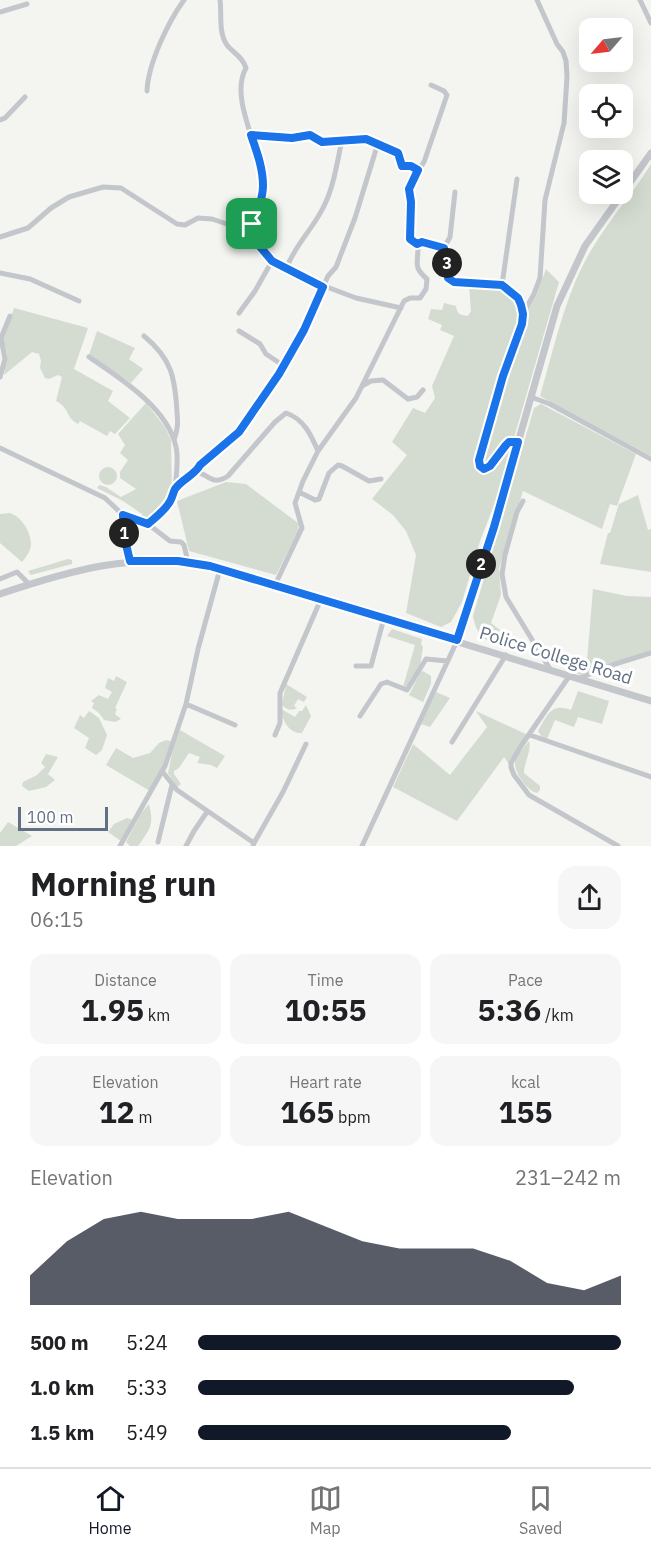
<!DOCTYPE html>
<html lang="en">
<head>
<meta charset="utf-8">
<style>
	:root { --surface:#fff; --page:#f6f6f6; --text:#202124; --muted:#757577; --line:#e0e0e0; --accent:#111827 }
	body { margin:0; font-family:"IBM Plex Sans",sans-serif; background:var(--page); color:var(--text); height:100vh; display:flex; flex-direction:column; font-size:22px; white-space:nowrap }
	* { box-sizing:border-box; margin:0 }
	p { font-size:20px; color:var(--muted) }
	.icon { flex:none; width:33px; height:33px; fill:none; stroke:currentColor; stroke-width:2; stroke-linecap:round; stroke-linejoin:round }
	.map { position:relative; height:846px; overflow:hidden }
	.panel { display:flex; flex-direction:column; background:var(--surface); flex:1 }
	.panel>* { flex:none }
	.needle { width:39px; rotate:242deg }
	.tools { position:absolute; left:579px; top:18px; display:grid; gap:12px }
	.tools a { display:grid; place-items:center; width:54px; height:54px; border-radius:12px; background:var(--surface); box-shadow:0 6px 24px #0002; font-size:30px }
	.scale { position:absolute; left:18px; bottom:15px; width:90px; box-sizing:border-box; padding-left:6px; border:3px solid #617083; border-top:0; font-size:16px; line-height:21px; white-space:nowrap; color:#617083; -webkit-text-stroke:4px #fff; paint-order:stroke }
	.pin { position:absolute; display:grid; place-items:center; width:51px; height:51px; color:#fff; margin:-26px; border-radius:12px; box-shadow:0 3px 9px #0006 }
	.km { position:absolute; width:30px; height:30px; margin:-15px; border-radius:50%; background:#222; color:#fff; font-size:16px; line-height:30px; text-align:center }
	.round { display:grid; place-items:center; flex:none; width:63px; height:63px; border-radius:18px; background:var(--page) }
	.summary { display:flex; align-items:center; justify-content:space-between; height:102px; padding:0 30px }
	h1 { font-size:33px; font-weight:700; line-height:45px }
	.stats { display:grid; grid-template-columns:repeat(3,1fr); gap:9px; height:102px; padding:6px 30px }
	.stats div { display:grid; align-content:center; border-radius:15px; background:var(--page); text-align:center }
	.stats b { font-size:30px; font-weight:700 }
	.stats small { font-size:16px; font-weight:400 }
	.stats p { font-size:16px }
	.chart { height:168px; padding:12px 30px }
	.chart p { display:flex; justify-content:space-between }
	.chart svg { width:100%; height:108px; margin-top:6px; fill:var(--accent); opacity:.7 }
	ul { padding:0 30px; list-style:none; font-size:20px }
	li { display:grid; grid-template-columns:96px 72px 1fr; align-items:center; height:45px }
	li i { height:15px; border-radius:8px; background:var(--accent) }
	.dock { display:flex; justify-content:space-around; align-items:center; height:84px; border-top:2px solid var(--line); background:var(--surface); font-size:16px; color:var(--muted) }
	.dock a { display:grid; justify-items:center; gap:3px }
	.dock .active { color:var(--accent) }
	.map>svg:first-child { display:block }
</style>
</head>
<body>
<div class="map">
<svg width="651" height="846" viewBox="0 0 651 846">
	<rect width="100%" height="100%" fill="#f4f4f0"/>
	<path fill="#d4dcd1" d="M651,164V456L540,396C555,345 566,289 595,244C612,216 634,192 651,164Z
		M546,269L559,282L496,500L480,541L462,602L451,622L441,627L406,613L416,555L406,531L393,515L372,499L407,455L392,442L413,408L425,413L435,398L432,386L454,336L440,330L442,325L428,319L431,309L442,310L444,303L456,306C457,314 460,315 468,316L471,311L469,285C500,287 505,290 527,312L537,294Z
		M14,308L88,328L74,369L113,391L108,401L130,418L115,434L110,431L107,436L80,421L78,424C64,416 71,409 56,401L62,377L58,375L49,379L45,378L40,368L41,361L39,354L32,352L4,375L7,354L3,339Z
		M97,331L135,348L129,359L143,369L131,383L89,355Z
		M146,403L165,427L171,440L172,492L157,513L147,518L142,517V514L123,501L97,488L99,485L106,487L121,497L136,489L120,478V472L128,460L120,453L125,445L118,434Z
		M541,404L636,454L617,506L610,504L602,529L523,491L499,568L501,595L491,623L500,630L496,644C481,639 476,632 473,616L534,408Z
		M99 476a9 9 0 1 1 18 0a9 9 0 1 1-18 0Z
		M226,482L246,484L298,523L299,530L276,575L189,551L177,501Z
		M638,495L648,530L651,529V572L600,564L608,533H610L619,504Z
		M10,513C22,517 31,532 31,544C31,551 26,557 22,562L0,543V514Z
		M68,559L72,560V564L31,575L28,571Z
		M593,589L627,596L651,597V651L580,675L576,673L577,667L587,661Z
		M392,629L422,639L421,644L423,647L420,666L409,686L403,687L415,645L387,636Z
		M423,671L431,676V684L423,702L409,695L420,673Z
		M116,676L127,682L115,708L117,709L115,714L121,719L115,722L104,720L99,713L92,708L94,703L91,701L99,695L108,699L112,692L105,688L108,678L114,681Z
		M286,684L307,697L304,702L298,699L294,706L297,708C291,711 287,710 282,705Z
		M578,691L609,701L602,724L578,717L574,727L555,720L547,739L541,736L538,731C548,714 551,703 571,710Z
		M436,692L450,698L430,727L421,724Z
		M306,705L311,716L302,733C289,734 282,720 281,709L295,717L299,711H302Z
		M89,711L99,718L107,735L102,750L96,755L85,748L89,738L74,728L80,715L84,718Z
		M476,711L528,735L509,764L504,757L457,821L393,787L413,744L450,775L487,727Z
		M180,730L225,756L217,768L211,765L197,763L200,757L189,753L179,768L174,771V774L181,784L177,787L168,773L173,749Z
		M166,740L171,741L162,768L150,791L106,765L116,748L133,758L150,753L159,743Z
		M529,741C532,751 524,762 524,773L540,786V790L537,793C528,791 514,773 515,762C516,755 525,746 529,741Z
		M46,754L58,757L48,774L55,780L46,787L29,791L22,786L23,782L37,775L45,767L41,763Z
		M149,804C154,825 151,828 138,846H130L126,842L142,812Z
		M127,818L133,820L121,841L108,832L114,824Z
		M8,822L32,836L16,846H0V833Z"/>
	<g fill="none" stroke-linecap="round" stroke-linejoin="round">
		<path stroke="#c3c6ca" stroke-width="5" d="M220,0C222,14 218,32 227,45C233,53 243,57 246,68C228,100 264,152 263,187C263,204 253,219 252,237
			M640,0L651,23
			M0,12L27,4
			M147,91C148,64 168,22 184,0
			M0,120L5,118L25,97
			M251,135L292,138L310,135L322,142L366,139L378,143L398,153L401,166L411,167L418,169
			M455,192L450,237L444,248L447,259L448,278L454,281L502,285L518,298L521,305L522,324L503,376L479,460L480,466L484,469L490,466L506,445L509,443L518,442
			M0,237L28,228L51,208L69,197L103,187L121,188L177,224L185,225L198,218L212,219L236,227L254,239L272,261L303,278L356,298L401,308
			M417,244L422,242L444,248
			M286,269C295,245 312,230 323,208C334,187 337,162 342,140
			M0,273L30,279L79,301
			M502,285L517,179
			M239,313L255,291L272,261
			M523,314L534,294L540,278L545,200L564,123L567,77L566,61L563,52L557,44L537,0
			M239,331L260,344L266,354L284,366
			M144,336C172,359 175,378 177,412C178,423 178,429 174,440
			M89,357C120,378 168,408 176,447C179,459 176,476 175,489
			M0,377L5,359L1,338L10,316
			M362,386L371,381L383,380L408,399L417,397L423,390
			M531,397L550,404L651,459
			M0,448L105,498L123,515L124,535L130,561
			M197,471L200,465L239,432L279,374L304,330L328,276L336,267L355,218L378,143
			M299,492L315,500L319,499L329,473L338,465L342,466L369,481L381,479
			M523,501L517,512L505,555L502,574L506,597L550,669
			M123,515L148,524L163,511L171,501L175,489L193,472C207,470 210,488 228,476L275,422L286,413C304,419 311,435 318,451
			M148,524L170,541L181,542L184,545L188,562
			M0,579L17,572L29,584
			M275,585L302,528L295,503L303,481L318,451L356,398L404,301L410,298H420L426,289L427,279C413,267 418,264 418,247L410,238L411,202L409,189L412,179L424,162L447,95L444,91L431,85
			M356,666H371L384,618
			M570,675L521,746L511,763V767L514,775L529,795L618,846
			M580,678L615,664L651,653
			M186,704L235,725
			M360,716L381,684L387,682L407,690L426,659L447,661
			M275,735L280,723V693L321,599
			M530,735L651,777
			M452,742L506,655
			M162,771L177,790L254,843L253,846
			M158,842L172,785
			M254,843L283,792L306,744
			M120,846L165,766L186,704L198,649L220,569
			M186,846L194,831L207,812
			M362,846L457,641"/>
		<path stroke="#c3c6ca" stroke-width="7" d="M0,594C71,570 134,552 209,566L651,701
			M457,640L494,527L557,306L585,246L651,153"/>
	</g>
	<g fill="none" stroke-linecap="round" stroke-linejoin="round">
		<g stroke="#fff" stroke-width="12">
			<path id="route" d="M251,135L292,138L310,135L322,142L366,139L398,153L402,166H411L418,170L409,189L411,202L410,239L417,244L422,242L444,248L447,258L448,278L454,282L502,285L518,298L521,305L523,314L522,324L503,376L479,460L480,466L484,469L490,466L506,445L509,442H518L494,527L457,640L210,566L178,561H130L124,536L123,515L148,524C156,517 164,511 169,503C172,499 173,493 175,489C182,479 195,475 200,465L239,432L279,374L304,330L323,287L272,261L252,237C253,219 263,203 263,186C263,168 257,152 251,135Z"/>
		</g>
		<use href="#route" stroke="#1a73e8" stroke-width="8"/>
	</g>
	<g text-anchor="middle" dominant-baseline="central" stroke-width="6" stroke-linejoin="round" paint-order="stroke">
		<g font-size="18" fill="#617083" stroke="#fff">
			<text transform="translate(556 655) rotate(17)">Police College Road</text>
		</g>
	</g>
</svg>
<div class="tools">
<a><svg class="needle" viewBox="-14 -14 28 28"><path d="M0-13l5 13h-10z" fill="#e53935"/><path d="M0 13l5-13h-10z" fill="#757577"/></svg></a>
<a><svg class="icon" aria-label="locate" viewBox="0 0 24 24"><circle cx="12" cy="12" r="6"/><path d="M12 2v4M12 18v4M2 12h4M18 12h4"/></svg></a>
<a><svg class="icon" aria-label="layers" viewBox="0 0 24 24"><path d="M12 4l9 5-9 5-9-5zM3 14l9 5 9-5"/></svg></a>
</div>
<div class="scale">100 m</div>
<div class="pin" style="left:252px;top:224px;background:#1e9e55"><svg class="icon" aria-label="arrive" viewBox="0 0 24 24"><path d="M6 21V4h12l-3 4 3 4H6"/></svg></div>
<b class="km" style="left:124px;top:533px">1</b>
<b class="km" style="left:481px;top:564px">2</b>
<b class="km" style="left:447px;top:263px">3</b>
</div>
<section class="panel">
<div class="summary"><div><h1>Morning run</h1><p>06:15</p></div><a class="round"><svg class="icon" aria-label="share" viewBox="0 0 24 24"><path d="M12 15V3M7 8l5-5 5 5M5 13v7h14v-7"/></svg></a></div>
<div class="stats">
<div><p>Distance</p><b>1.95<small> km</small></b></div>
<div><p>Time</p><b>10:55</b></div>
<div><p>Pace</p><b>5:36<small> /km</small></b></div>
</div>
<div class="stats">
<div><p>Elevation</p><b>12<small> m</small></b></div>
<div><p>Heart rate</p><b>165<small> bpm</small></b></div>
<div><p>kcal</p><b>155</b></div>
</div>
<div class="chart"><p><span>Elevation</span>231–242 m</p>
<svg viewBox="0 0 160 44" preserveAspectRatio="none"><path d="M0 44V32L10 18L20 9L30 6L40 9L50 9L60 9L70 6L80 12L90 18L100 21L110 21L120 21L130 26L140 35L150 38L160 32V44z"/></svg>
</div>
<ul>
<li><b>500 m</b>5:24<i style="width:100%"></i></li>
<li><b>1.0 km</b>5:33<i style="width:89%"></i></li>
<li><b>1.5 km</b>5:49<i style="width:74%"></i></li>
</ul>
</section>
<nav class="dock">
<a class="active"><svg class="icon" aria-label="home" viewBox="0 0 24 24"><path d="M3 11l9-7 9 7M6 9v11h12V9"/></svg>Home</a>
<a><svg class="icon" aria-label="map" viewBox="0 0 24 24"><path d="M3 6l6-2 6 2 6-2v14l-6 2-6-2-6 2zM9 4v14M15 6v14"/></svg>Map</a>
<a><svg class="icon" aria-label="saved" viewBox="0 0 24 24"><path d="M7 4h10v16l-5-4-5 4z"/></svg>Saved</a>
</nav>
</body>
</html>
